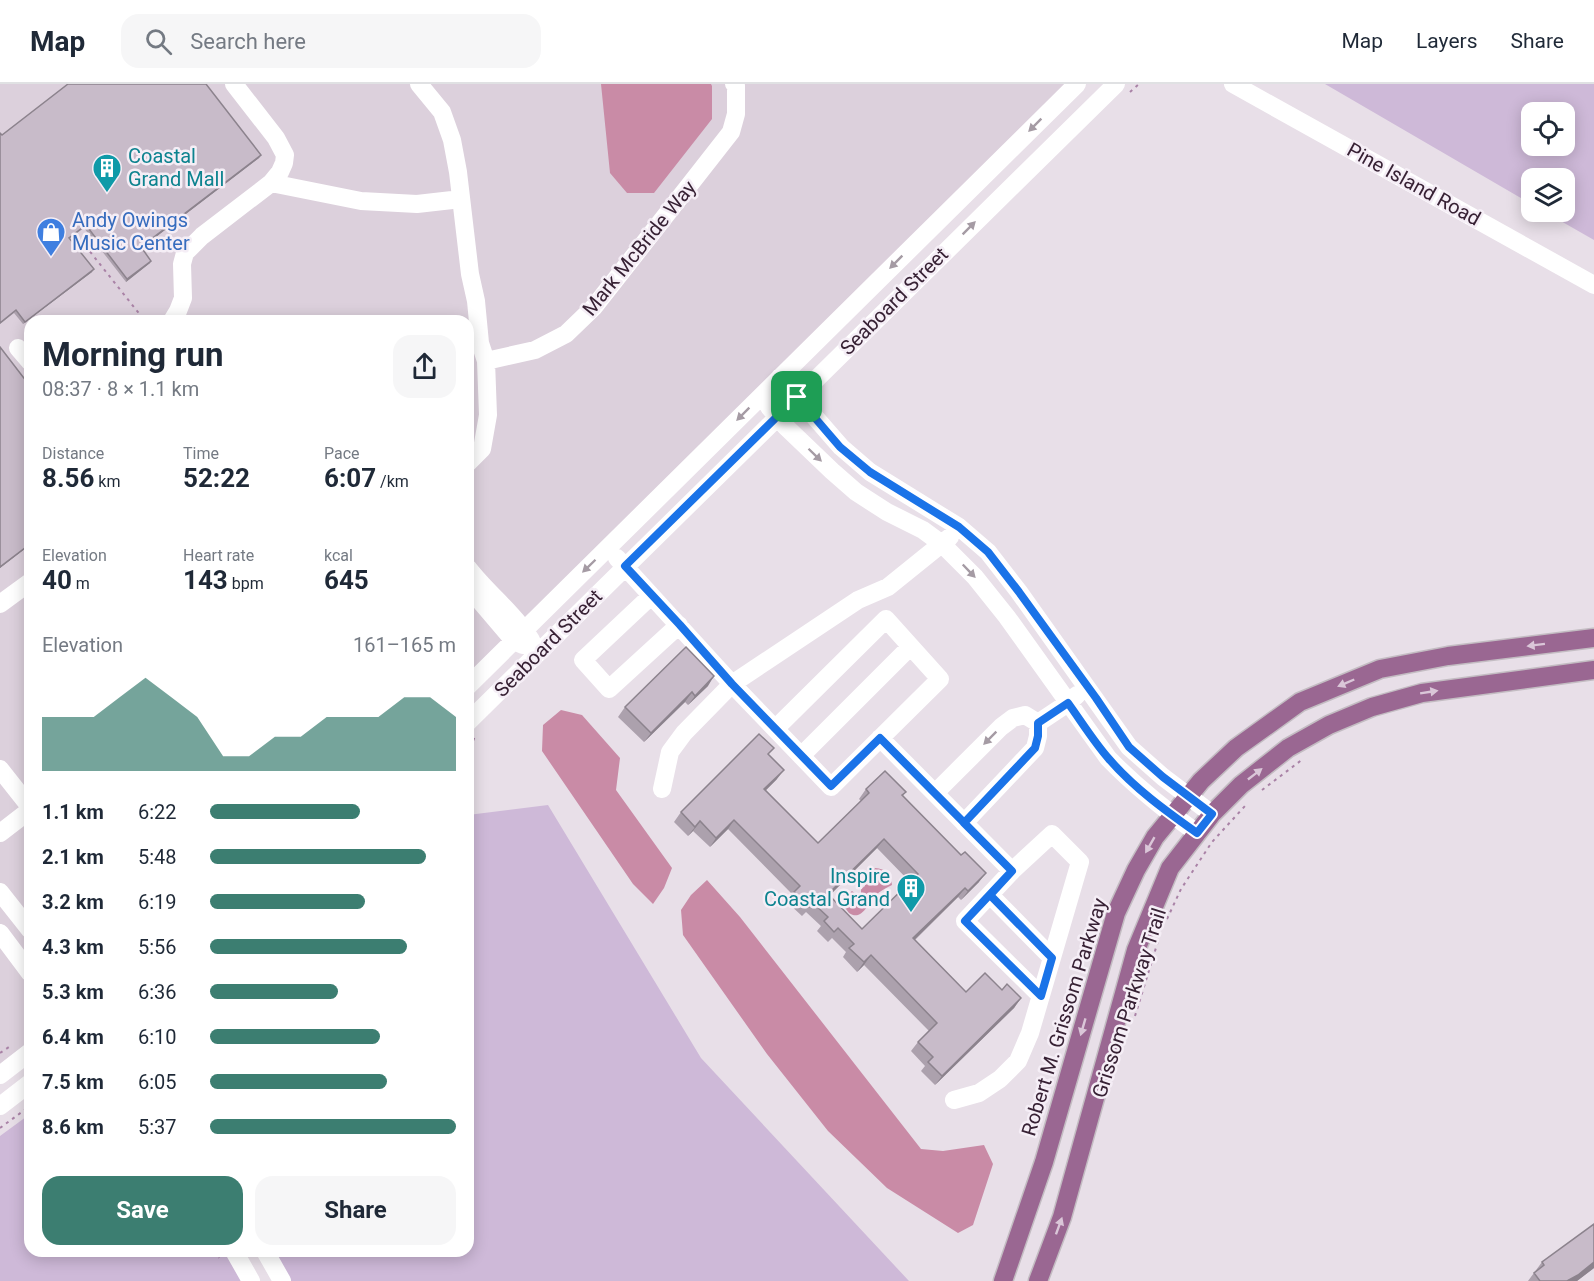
<!DOCTYPE html>
<html lang="en">
<head>
<meta charset="utf-8">
<style>
	:root { --surface:#fff; --page:#f6f6f7; --text:#1f2937; --muted:#747a83; --line:#e0e1e3; --accent:#3c7e71 }
	body { margin:0; font-family:Roboto,sans-serif; background:var(--page); color:var(--text); height:100vh; display:flex; flex-direction:column; font-size:22px; white-space:nowrap }
	* { box-sizing:border-box; margin:0 }
	p { font-size:20px; color:var(--muted) }
	.icon { flex:none; width:33px; height:33px; fill:none; stroke:currentColor; stroke-width:2; stroke-linecap:round; stroke-linejoin:round }
	.map { position:relative; flex:1; overflow:hidden }
	.drawer { position:absolute; left:24px; top:231px; width:450px; height:942px; display:flex; flex-direction:column; background:var(--surface); border-radius:18px; box-shadow:0 3px 15px #0003 }
	.drawer>* { flex:none }
	.tools { position:absolute; left:1521px; top:18px; display:grid; gap:12px }
	.tools a { display:grid; place-items:center; width:54px; height:54px; border-radius:12px; background:var(--surface); box-shadow:0 3px 15px #0003; font-size:30px }
	.pin { position:absolute; display:grid; place-items:center; width:51px; height:51px; color:#fff; margin:-26px; border-radius:12px; box-shadow:0 3px 9px #0006 }
	.round { display:grid; place-items:center; flex:none; width:63px; height:63px; border-radius:18px; background:var(--page) }
	.summary { display:flex; align-items:center; justify-content:space-between; height:102px; padding:0 18px }
	h1 { font-size:33px; font-weight:700; line-height:45px }
	.metrics { display:grid; grid-template-columns:repeat(3,1fr); gap:9px; height:102px; padding:6px 18px }
	.metrics div { display:grid; align-content:center }
	.metrics b { font-size:26px; font-weight:700 }
	.metrics small { font-size:16px; font-weight:400 }
	.metrics p { font-size:16px }
	.chart { height:168px; padding:12px 18px }
	.chart p { display:flex; justify-content:space-between }
	.chart svg { width:100%; height:108px; margin-top:6px; fill:var(--accent); opacity:.7 }
	.cta { display:flex; gap:12px; margin-top:auto; padding:12px 18px }
	.cta a { flex:1; height:69px; border-radius:18px; background:var(--accent); color:#fff; font-size:24px; font-weight:700; line-height:69px; text-align:center }
	.cta a+a { background:var(--page); color:var(--text) }
	ul { padding:0 18px; list-style:none; font-size:20px }
	li { display:grid; grid-template-columns:96px 72px 1fr; align-items:center; height:45px }
	li i { height:15px; border-radius:8px; background:var(--accent) }
	header { display:flex; align-items:center; gap:36px; box-sizing:border-box; height:84px; padding:0 30px; background:var(--surface); border-bottom:2px solid var(--line) }
	header strong { font-size:28px }
	nav { display:flex; gap:33px; margin-inline-start:auto; font-size:21px }
	.search { width:420px; height:54px; background:var(--page); display:flex; align-items:center; gap:15px; box-sizing:border-box; padding:0 21px; border-radius:18px; color:var(--muted); font-size:22px }
	.map>svg:first-child { display:block }
</style>
</head>
<body>
<header>
<strong>Map</strong>
<div class="search"><svg class="icon" aria-label="search" viewBox="0 0 24 24"><circle cx="10" cy="10" r="6"/><path d="M15 15l6 6"/></svg>Search here</div>
<nav><a>Map</a><a>Layers</a><a>Share</a></nav>
</header>
<div class="map">
<svg width="1594" height="1197" viewBox="0 0 1594 1197">
	<rect width="100%" height="100%" fill="#e8dfe8"/>
	<path fill="#dcd0dc" d="M0,0H1075L468,602V237H30V968L0,991Z"/>
	<path fill="#ceb9d8" fill-rule="evenodd" d="M1325,0H1594V156L1545,128H1564V94H1532L1531,120ZM1532,28H1564V62H1532Z
		M548,721L701,974L909,1197H282L265,1167H468V731Z
		M30,1030V1167H231L250,1197H0V1052Z"/>
	<path fill="#c98ba6" d="M601,0H711L712,2V35L654,109H627L610,89Z
		M561,626L582,631L620,674L616,706L672,784L664,804L653,820L633,800L542,667L543,641Z
		M875,784C886,785 891,790 892,801C886,804 880,807 875,812C869,818 862,838 849,829C847,827 846,824 843,822L845,813L852,807L857,811L861,810V805L865,802V795L872,790Z
		M707,796L740,833L921,1065L943,1067L984,1061L993,1080L973,1141L958,1149L887,1104L828,1047L767,970L683,851L681,826L691,811Z"/>
	<g fill="none" stroke-linecap="round" stroke-linejoin="round">
		<g stroke="#c3bcc2" stroke-width="21">
			<path id="major" d="M1003,1197L1044,1078L1116,829L1136,786L1155,753L1201,697L1236,664L1300,618L1380,585L1448,572L1594,554
				M1038,1197L1062,1133L1136,866L1170,784L1212,730L1241,701L1288,664L1329,641L1372,623L1422,609L1594,586"/>
		</g>
		<path stroke="#a982a6" stroke-width="2" stroke-dasharray="3 4.5" stroke-linecap="butt" d="M1130,8L1139,0
			M76,150L145,237
			M468,662L473,657L475,652
			M1262,706L1303,675
			M1167,835L1181,805L1212,758L1245,722
			M1135,932L1159,854
			M0,969L12,961
			M0,1044L30,1022
			M215,1167L219,1174"/>
		<path stroke="#fff" stroke-width="18" d="M419,0L442,28L452,56L458,88L470,190L476,217L480,259L486,277L488,331L482,365L468,379
			M1233,0L1594,201
			M271,99L361,117L417,120L461,115
			M172,237L178,227L183,214L182,180L185,169L202,152L271,99L280,88L284,79L285,71L276,54L234,0
			M18,264L30,278
			M486,277L535,266L566,250L594,223L731,48L736,30V2L734,0
			M780,293L841,363L870,388L959,443L988,468L1019,508L1129,663L1163,693L1212,730
			M769,323L785,342L832,387L856,408L887,428L923,446L942,460L975,493L1007,533L1108,674C1135,702 1165,726 1197,749
			M617,474L732,600L858,516L888,503L950,453
			M468,484C487,509 514,529 531,556
			M468,503L514,557L523,561
			M651,512L583,576L609,605L679,541
			M0,520L30,498
			M468,602L1077,0
			M468,638L1116,0
			M1038,639L1068,619L1077,611
			M880,654L1012,787L1052,750L1080,778L1030,949L1018,977L1000,995L979,1009L954,1016
			M801,672L910,563
			M0,685L30,723
			M662,705L670,668L684,649L732,600L831,703L940,595L886,535L775,645
			M935,709L1001,643L1013,634L1025,631L1038,639
			M964,739L1035,664L1038,652V639
			M0,749L30,726
			M1012,787L965,837L1041,912
			M0,808L30,846
			M990,811L1052,874
			M0,849L30,889
			M0,991L30,968
			M0,1022L30,999
			M234,1167L251,1197
			M265,1167L282,1197"/>
		<use href="#major" stroke="#9a6792" stroke-width="18"/>
	</g>
	<path fill="#aca1ad" fill-rule="evenodd" d="M0,49L2,51L261,71L259,74L141,164L150,179L126,198L84,144L70,154L92,188L23,240L14,229L0,240Z
		M708,602L688,621L685,618L644,658L618,633L625,623Z
		M769,671L777,695L766,706L818,759L861,717L859,715L866,705L906,708L903,712L979,798L961,816L958,813L915,856L966,908L1002,906L1021,914L1014,924L935,1001L921,987L925,982L911,967L918,958L929,947L864,881L857,888L843,873L846,868L832,854L828,858L817,847L821,842L806,828L802,832L787,818L792,810L728,745L710,763L693,747L688,752L674,738L681,728ZM877,764L910,798L862,845L829,812Z
		M1594,1140V1184L1577,1197H1528L1542,1178Z"/>
	<path fill="#8c838d" d="M261,71L259,74L139,166L141,163Z
		M151,177L150,179L126,198L127,195Z
		M94,185L92,188L23,240L25,238Z
		M30,460V461L0,484V483Z
		M714,592L708,602L688,621L695,612Z
		M692,608L685,618L644,658L651,649Z
		M784,686L777,695L758,714L764,705Z
		M734,736L728,745L710,763L716,754Z
		M700,737L693,747L688,752L695,743Z
		M884,755L877,764L821,820L828,810Z
		M986,789L979,798L961,816L968,807Z
		M965,804L958,813L906,864L913,854Z
		M871,871L864,881L857,888L864,878Z
		M1021,914L1014,924L935,1001L942,992Z
		M1594,1178V1184L1577,1197H1567Z"/>
	<path fill="#c8bbc9" stroke="#8c838d" stroke-width="1.5" fill-rule="evenodd" d="M68,0H206L261,71L141,163L151,177L127,195L86,141L69,154L94,185L25,238L16,226L0,239V49L2,51Z
		M0,263L30,302V460L0,483Z
		M686,563L714,592L695,612L692,608L651,649L625,623Z
		M759,650L774,664L768,670L784,686L764,705L818,759L869,709L866,705L885,687L906,708L902,711L961,771L965,768L986,789L968,807L965,804L913,854L966,908L985,889L1002,906L1007,900L1021,914L942,992L928,978L933,973L918,958L937,939L871,871L864,878L849,864L854,860L838,844L834,848L824,837L828,833L813,819L809,823L794,808L800,802L734,736L716,754L700,737L695,743L681,728ZM884,755L918,790L862,845L828,810Z
		M1594,1140V1178L1578,1191L1567,1197H1540L1534,1189L1544,1181L1542,1178Z"/>
	<defs><path id="oneway-solid" d="M-6-.8H1V-3.2L6.5 0L1 3.2V.8H-6Z" transform="scale(1.5)"/></defs>
	<g fill="#a59ba4">
		<use href="#oneway-solid" transform="translate(1035 41) rotate(135)"/>
		<use href="#oneway-solid" transform="translate(969 144) rotate(-45)"/>
		<use href="#oneway-solid" transform="translate(896 178) rotate(135)"/>
		<use href="#oneway-solid" transform="translate(743 330) rotate(135)"/>
		<use href="#oneway-solid" transform="translate(815 371) rotate(44)"/>
		<use href="#oneway-solid" transform="translate(589 482) rotate(136)"/>
		<use href="#oneway-solid" transform="translate(969 487) rotate(46)"/>
		<use href="#oneway-solid" transform="translate(990 654) rotate(135)"/>
	</g>
	<g fill="#dac6d8">
		<use href="#oneway-solid" transform="translate(1536 561) rotate(173)"/>
		<use href="#oneway-solid" transform="translate(1346 599) rotate(157)"/>
		<use href="#oneway-solid" transform="translate(1429 608) rotate(-9)"/>
		<use href="#oneway-solid" transform="translate(1255 690) rotate(-38)"/>
		<use href="#oneway-solid" transform="translate(1150 761) rotate(120)"/>
		<use href="#oneway-solid" transform="translate(1083 943) rotate(106)"/>
		<use href="#oneway-solid" transform="translate(1059 1142) rotate(-70)"/>
	</g>
	<g fill="none" stroke-linecap="round" stroke-linejoin="round">
		<g stroke="#fff" stroke-width="12">
			<path id="route" d="M797,313L625,482L680,541L732,600L831,702L880,654L1012,787L990,811L1052,874L1041,912L965,837L1012,787L964,739L1035,664L1038,652V639L1068,619C1081,637 1094,658 1109,675C1134,704 1166,727 1197,749L1212,730L1163,693L1129,663L1096,614L1019,508L988,468L959,443L870,388L840,363L797,313"/>
		</g>
		<use href="#route" stroke="#1a73e8" stroke-width="8"/>
	</g>
	<defs>
		<g id="building-pin" transform="scale(1.5)"><path d="M0 17L-7.5 6A9.5 9.5 0 1 1 7.5 6Z" fill="#0f9aa8" stroke="#f5eef6"/><path d="M-4-6H4V6H1V3H-1V6H-4ZM-2.5-4.3h1.7v1.8h-1.7ZM.8-4.3h1.7v1.8H.8ZM-2.5-1h1.7V.8h-1.7ZM.8-1h1.7V.8H.8Z" fill="#fff"/></g>
		<g id="shop-pin" transform="scale(1.5)"><path d="M0 17L-7.5 6A9.5 9.5 0 1 1 7.5 6Z" fill="#3f7fe0" stroke="#f5eef6"/><path d="M-5-2.5h2.3a2.7 3.5 0 0 1 5.4 0H5L5.5 6h-11ZM-1.5-2.5h3a1.5 2.3 0 0 0-3 0Z" fill="#fff"/></g>
	</defs>
	<g fill-rule="evenodd">
		<use href="#building-pin" x="107" y="84"/>
		<use href="#shop-pin" x="51" y="148"/>
		<use href="#building-pin" x="911" y="804"/>
	</g>
	<g text-anchor="middle" dominant-baseline="central" stroke-width="5" stroke-linejoin="round" paint-order="stroke">
		<g font-size="20" fill="#0d838f" stroke="#f5eef6" text-anchor="start">
			<text x="128" y="72">Coastal<tspan x="128" dy="23">Grand Mall</tspan></text>
			<text x="890" y="792" text-anchor="end">Inspire<tspan x="890" dy="23">Coastal Grand</tspan></text>
		</g>
		<g font-size="20" fill="#372134" stroke="#f5eef6">
			<text transform="translate(1414 100) rotate(29)">Pine Island Road</text>
			<text transform="translate(639 164) rotate(-51)">Mark McBride Way</text>
			<text transform="translate(894 217) rotate(-45)">Seaboard Street</text>
			<text transform="translate(548 559) rotate(-45)">Seaboard Street</text>
			<text transform="translate(1129 919) rotate(-72)">Grissom Parkway Trail</text>
			<text transform="translate(1064 933) rotate(-73)">Robert M. Grissom Parkway</text>
		</g>
		<g font-size="20" fill="#366cbe" stroke="#f5eef6" text-anchor="start">
			<text x="72" y="136">Andy Owings<tspan x="72" dy="23">Music Center</tspan></text>
		</g>
	</g>
</svg>
<div class="tools">
<a><svg class="icon" aria-label="locate" viewBox="0 0 24 24"><circle cx="12" cy="12" r="6"/><path d="M12 2v4M12 18v4M2 12h4M18 12h4"/></svg></a>
<a><svg class="icon" aria-label="layers" viewBox="0 0 24 24"><path d="M12 4l9 5-9 5-9-5zM3 14l9 5 9-5"/></svg></a>
</div>
<div class="pin" style="left:797px;top:313px;background:#1e9e55"><svg class="icon" aria-label="arrive" viewBox="0 0 24 24"><path d="M6 21V4h12l-3 4 3 4H6"/></svg></div>
<section class="drawer">
<div class="summary"><div><h1>Morning run</h1><p>08:37 · 8 × 1.1 km</p></div><a class="round"><svg class="icon" aria-label="share" viewBox="0 0 24 24"><path d="M12 15V3M7 8l5-5 5 5M5 13v7h14v-7"/></svg></a></div>
<div class="metrics">
<div><p>Distance</p><b>8.56<small> km</small></b></div>
<div><p>Time</p><b>52:22</b></div>
<div><p>Pace</p><b>6:07<small> /km</small></b></div>
</div>
<div class="metrics">
<div><p>Elevation</p><b>40<small> m</small></b></div>
<div><p>Heart rate</p><b>143<small> bpm</small></b></div>
<div><p>kcal</p><b>645</b></div>
</div>
<div class="chart"><p><span>Elevation</span>161–165 m</p>
<svg viewBox="0 0 160 44" preserveAspectRatio="none"><path d="M0 44V22L10 22L20 22L30 14L40 6L50 14L60 22L70 38L80 38L90 30L100 30L110 22L120 22L130 22L140 14L150 14L160 22V44z"/></svg>
</div>
<ul>
<li><b>1.1 km</b>6:22<i style="width:61%"></i></li>
<li><b>2.1 km</b>5:48<i style="width:88%"></i></li>
<li><b>3.2 km</b>6:19<i style="width:63%"></i></li>
<li><b>4.3 km</b>5:56<i style="width:80%"></i></li>
<li><b>5.3 km</b>6:36<i style="width:52%"></i></li>
<li><b>6.4 km</b>6:10<i style="width:69%"></i></li>
<li><b>7.5 km</b>6:05<i style="width:72%"></i></li>
<li><b>8.6 km</b>5:37<i style="width:100%"></i></li>
</ul>
<div class="cta"><a>Save</a><a>Share</a></div>
</section>
</div>
</body>
</html>
